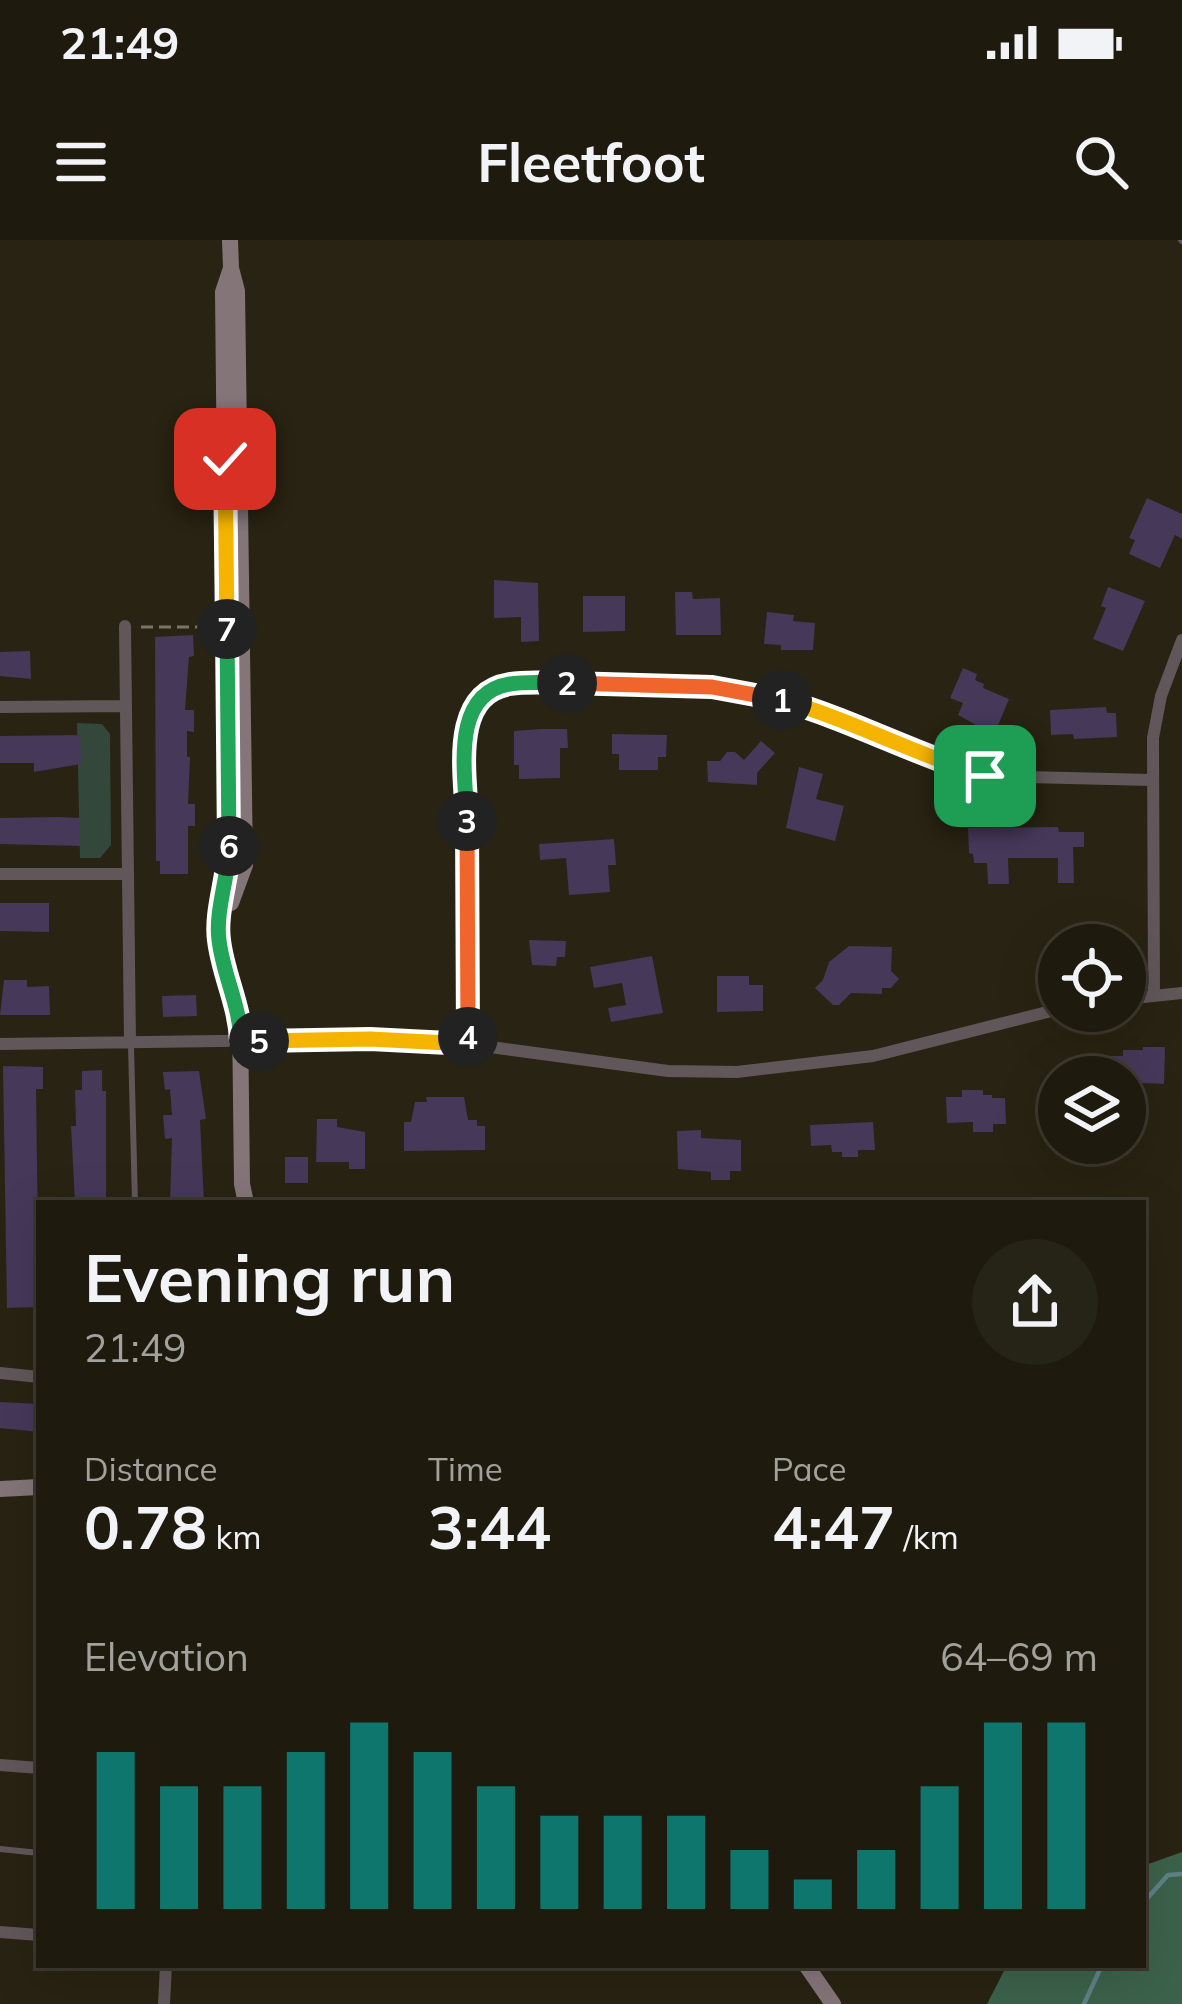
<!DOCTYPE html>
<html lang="en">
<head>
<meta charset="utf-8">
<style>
	:root { --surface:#1e1a0e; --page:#262317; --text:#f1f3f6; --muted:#a1a19e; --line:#3c382e; --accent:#0f766e }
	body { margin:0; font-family:Mulish,sans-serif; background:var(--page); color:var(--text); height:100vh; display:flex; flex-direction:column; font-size:45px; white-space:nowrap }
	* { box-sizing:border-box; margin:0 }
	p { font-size:39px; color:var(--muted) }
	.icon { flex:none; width:66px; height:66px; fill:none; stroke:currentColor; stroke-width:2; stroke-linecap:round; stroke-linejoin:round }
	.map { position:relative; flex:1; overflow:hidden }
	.drawer { position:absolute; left:36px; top:960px; width:1110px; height:768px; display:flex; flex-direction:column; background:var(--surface); border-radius:0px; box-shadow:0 12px 48px #0002,0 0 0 3px var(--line) }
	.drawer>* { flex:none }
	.controls { position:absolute; left:1038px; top:684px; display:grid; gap:24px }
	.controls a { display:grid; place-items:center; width:108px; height:108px; border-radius:50%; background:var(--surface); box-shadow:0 12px 48px #0002,0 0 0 3px var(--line); font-size:60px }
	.pin { position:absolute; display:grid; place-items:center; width:102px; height:102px; color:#fff; margin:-51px; border-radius:24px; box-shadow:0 6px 18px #0006 }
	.km { position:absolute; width:60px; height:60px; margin:-30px; border-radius:50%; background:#222; color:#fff; font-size:33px; line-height:60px; text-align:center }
	.round { display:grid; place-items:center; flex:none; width:126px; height:126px; border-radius:63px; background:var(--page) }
	.overview { display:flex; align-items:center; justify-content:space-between; height:204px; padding:0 48px }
	h1 { font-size:66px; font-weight:700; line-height:90px }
	.stats { display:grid; grid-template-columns:repeat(3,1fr); gap:18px; height:204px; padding:12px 48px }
	.stats div { display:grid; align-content:center }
	.stats b { font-size:60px; font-weight:700 }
	.stats small { font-size:33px; font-weight:400 }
	.stats p { font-size:33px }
	.chart { height:336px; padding:24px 48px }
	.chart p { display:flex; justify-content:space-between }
	.chart svg { width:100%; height:216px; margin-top:12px; stroke:var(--accent); stroke-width:6 }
	.status { display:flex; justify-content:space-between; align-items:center; height:84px; padding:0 60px; background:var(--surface); direction:ltr }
	.status svg { height:33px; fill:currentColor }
	header { display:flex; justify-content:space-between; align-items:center; height:156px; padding:0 48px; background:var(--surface); font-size:54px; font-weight:700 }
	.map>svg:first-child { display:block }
</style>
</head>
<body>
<div class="status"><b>21:49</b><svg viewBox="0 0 49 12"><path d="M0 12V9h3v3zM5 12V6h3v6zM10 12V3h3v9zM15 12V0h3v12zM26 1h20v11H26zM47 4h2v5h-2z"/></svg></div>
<header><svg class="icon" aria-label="menu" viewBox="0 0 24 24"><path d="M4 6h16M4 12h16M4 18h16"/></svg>Fleetfoot<svg class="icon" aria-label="search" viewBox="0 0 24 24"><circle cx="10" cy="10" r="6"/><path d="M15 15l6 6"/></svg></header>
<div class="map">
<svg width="1182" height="1764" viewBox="0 0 1182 1764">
	<rect width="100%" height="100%" fill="#282312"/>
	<path fill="#33483a" d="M77,483L102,484L110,494L111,605L100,618H80Z"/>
	<path fill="#3c624b" d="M1182,1612V1764H987L1007,1725H1143V1626Z"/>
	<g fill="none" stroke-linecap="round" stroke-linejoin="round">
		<path stroke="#5e8286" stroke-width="4.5" d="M1143,1663L1168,1635L1182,1634
			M1084,1764L1102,1725"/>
	</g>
	<path fill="#453859" d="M1147,258L1182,274V299L1175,295L1160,328L1129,314L1135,300L1129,298Z
		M494,340L538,343L539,401L521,402V377L494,378Z
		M1108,347L1145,361L1123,411L1093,399L1106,368L1101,366Z
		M675,352H692L693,359L720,358L721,395H676Z
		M583,356H625V391L583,392Z
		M767,372L794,375L793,381L815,383L813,410H781V405L764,404Z
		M193,395L194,416L189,417L185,470H194V492L187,491V517H190L188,564H195V586H188V634H160V621H156L155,397Z
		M30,411L31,439L0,436V412Z
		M963,428L977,434L975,440L984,444L983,448L1009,459L994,495L958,475L963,463L950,458Z
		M1106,467L1107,473H1116L1117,497L1074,499L1073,494L1051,495L1050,470Z
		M541,489H567L568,508H560V538L519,539V525H514V491Z
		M612,494L667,495L666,517H658V530H619V514H612Z
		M80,495L81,524L34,532V523H0V496Z
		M761,501L775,513L757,533V545L708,542L707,521H720L727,512H735L744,520Z
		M799,527L823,534L816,559L844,566L835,601L786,588Z
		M59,577L80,578V606L0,604V578Z
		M1058,587L1059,592H1084V607H1073L1074,643H1058V618H1008L1009,644H988L987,623H974L973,614L969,613L968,588Z
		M614,599L616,625H608L610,652L569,655L566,618L540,620L539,604Z
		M0,663H49V692L0,691Z
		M529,700L566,701L565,717H557L556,726L532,725Z
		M849,706L892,707L891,731L899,739L891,748H882V754L851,753L839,765H833L815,748L823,740L829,722Z
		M652,716L663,773L611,782L608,768L626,765L622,743L594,748L590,727Z
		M717,736H749V745H763V771L717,772Z
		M4,740H27V747L49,746L50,775H0Z
		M196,755L197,776L163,777L162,756Z
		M1143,807H1165L1164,844L1141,843V856H1125V837H1099L1100,816H1123V810H1143Z
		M3,826L43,827V849H36L39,1067L7,1068Z
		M102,830V851H106V963H75L71,886H76L75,850H82V831Z
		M199,831L206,879L200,880L204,963H170L172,898L165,899L163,875H172L170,849L165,850L163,832Z
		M962,850H983V855H992V858H1005L1006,884H993V892H973V882L947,883L946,857H962Z
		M426,857H464L468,880H477V886H485V910L404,911V882H411L415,862H427Z
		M317,879H337V887L365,892V929H349V922H316Z
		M873,882L875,910H858V917H842V912H832L831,905L811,906L810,885Z
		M701,890V898L741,900V931H730V940H711V932L678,929L677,891Z
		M285,917H308V943H285Z
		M0,1162L39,1164V1192L0,1188Z"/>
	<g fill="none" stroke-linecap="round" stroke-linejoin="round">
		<path stroke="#787466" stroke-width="3" stroke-dasharray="12 6" stroke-linecap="butt" d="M141,387H209"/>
		<path stroke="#61575a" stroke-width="6" d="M1181,0L1182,1
			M131,806L135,963
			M0,1609L39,1613"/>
		<path stroke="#61575a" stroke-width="12" d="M125,386L130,803
			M0,467L126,466
			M0,634H126
			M1154,755L1153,498L1161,456L1182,400
			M1125,759L1182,753
			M0,804L370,799L468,804L668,831L737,832L873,816L1059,769
			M468,804L466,487L477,460L507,444L643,442L712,447L778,459L841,477L945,524L985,536L1151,540
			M0,1133L39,1137
			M0,1525L39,1528
			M0,1692L39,1695
			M164,1764L166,1725"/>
		<path stroke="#847579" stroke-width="16" d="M230,0L231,28L237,51L245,625L231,663
			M231,28L223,52L229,630L218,697L240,776L242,944L246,963
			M0,1249L39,1247
			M806,1725L833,1764"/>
	</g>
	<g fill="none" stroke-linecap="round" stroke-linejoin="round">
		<g stroke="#fff" stroke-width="24">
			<path id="split-1" d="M782,460C852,480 916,515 985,536"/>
		</g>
		<g stroke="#fff" stroke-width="24">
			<path id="split-2" d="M567,443L712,447L782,460"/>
		</g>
		<g stroke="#fff" stroke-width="24">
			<path id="split-3" d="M467,581C466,535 449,454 510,444C528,441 549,443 567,443"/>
		</g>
		<g stroke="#fff" stroke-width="24">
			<path id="split-4" d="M467,581L468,797"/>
		</g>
		<g stroke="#fff" stroke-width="24">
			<path id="split-5" d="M259,801L370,799L468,804V797"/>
		</g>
		<g stroke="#fff" stroke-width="24">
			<path id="split-6" d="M229,606C229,636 215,671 219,700C223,735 240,765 241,801H259"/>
		</g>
		<g stroke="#fff" stroke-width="24">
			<path id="split-7" d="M227,389L229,606"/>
		</g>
		<g stroke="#fff" stroke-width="24">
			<path id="split-8" d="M225,219L227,389"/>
		</g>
		<use href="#split-1" stroke="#f5b400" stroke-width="15"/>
		<use href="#split-2" stroke="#f0652b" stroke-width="15"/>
		<use href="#split-3" stroke="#22a559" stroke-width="15"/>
		<use href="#split-4" stroke="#f0652b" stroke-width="15"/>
		<use href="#split-5" stroke="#f5b400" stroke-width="15"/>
		<use href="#split-6" stroke="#22a559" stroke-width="15"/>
		<use href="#split-7" stroke="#22a559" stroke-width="15"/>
		<use href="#split-8" stroke="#f5b400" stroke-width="15"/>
	</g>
</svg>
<div class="controls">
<a><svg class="icon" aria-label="locate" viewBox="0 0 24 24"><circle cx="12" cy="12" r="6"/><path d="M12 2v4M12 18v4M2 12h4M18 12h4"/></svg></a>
<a><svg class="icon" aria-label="layers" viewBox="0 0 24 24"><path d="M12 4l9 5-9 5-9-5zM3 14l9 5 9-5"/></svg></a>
</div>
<div class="pin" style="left:985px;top:536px;background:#1e9e55"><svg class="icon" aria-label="arrive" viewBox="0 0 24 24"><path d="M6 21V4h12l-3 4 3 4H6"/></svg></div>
<div class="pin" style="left:225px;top:219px;background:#d93025"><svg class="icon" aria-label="check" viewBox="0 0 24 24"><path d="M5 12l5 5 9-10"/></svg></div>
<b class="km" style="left:782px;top:460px">1</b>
<b class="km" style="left:567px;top:443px">2</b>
<b class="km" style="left:467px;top:581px">3</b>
<b class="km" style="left:468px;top:797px">4</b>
<b class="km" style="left:259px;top:801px">5</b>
<b class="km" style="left:229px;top:606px">6</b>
<b class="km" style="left:227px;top:389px">7</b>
<section class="drawer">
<div class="overview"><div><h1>Evening run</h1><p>21:49</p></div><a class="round"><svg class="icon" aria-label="share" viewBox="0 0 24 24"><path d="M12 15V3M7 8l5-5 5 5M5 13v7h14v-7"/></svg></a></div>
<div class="stats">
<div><p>Distance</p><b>0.78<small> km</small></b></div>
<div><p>Time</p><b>3:44</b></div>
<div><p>Pace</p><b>4:47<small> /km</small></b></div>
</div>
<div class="chart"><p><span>Elevation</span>64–69 m</p>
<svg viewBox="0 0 160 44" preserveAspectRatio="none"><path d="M5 44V12M15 44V19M25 44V19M35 44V12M45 44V6M55 44V12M65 44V19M75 44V25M85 44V25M95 44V25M105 44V32M115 44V38M125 44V32M135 44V19M145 44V6M155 44V6"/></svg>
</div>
</section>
</div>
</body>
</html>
